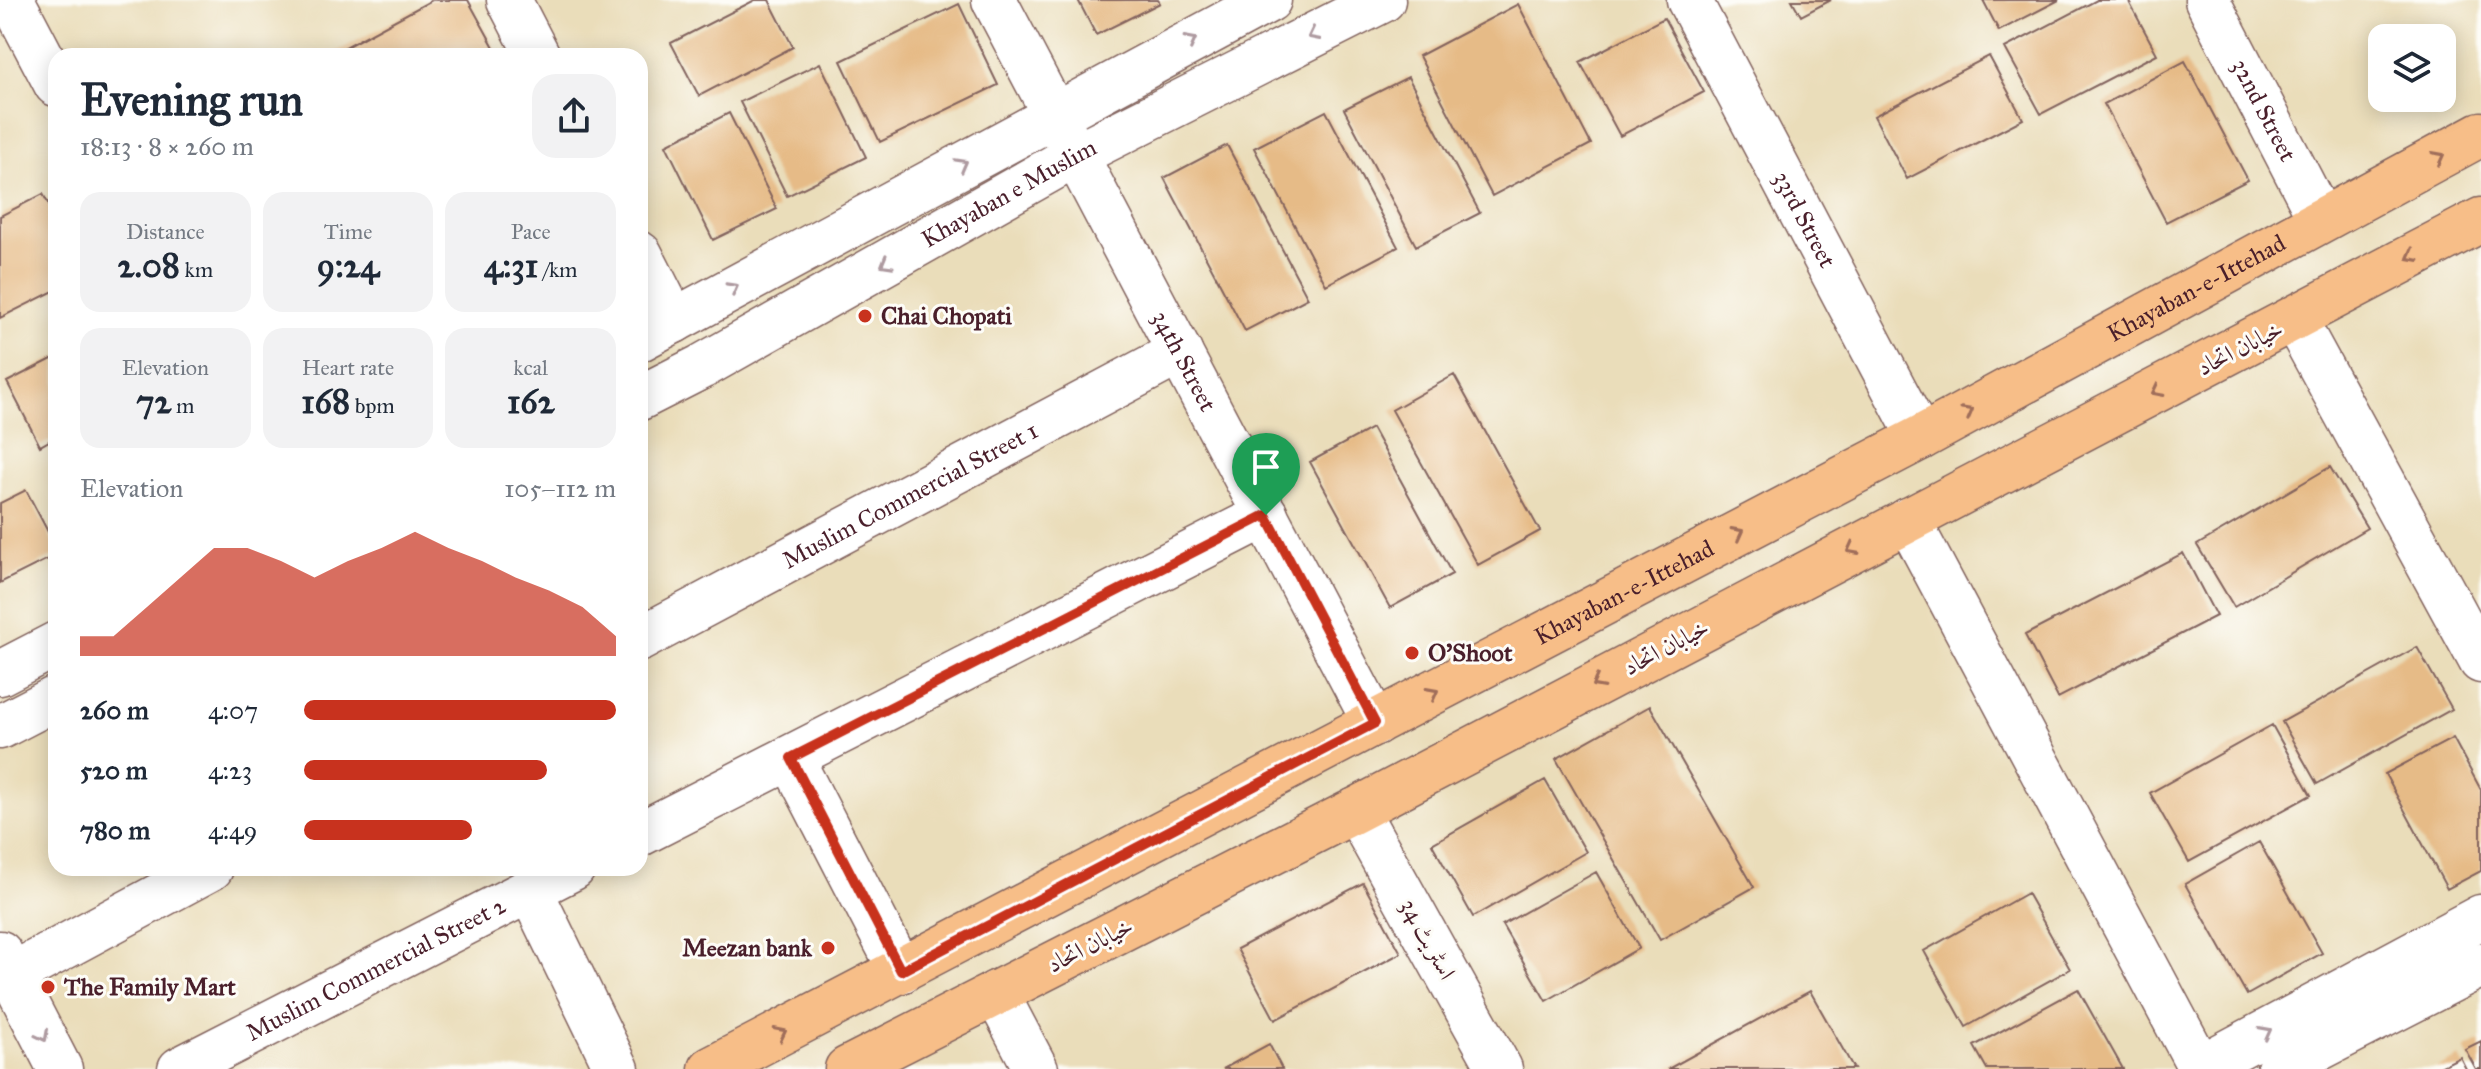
<!DOCTYPE html>
<html lang="en">
<head>
<meta charset="utf-8">
<style>
	:root { --surface:#fff; --page:#f2f2f3; --text:#1f2937; --muted:#747a83; --accent:#c8321e }
	body { margin:0; font-family:"IM FELL Great Primer",Amiri,serif; background:var(--page); color:var(--text); height:100vh; display:flex; flex-direction:column; font-size:30px; white-space:nowrap }
	* { box-sizing:border-box; margin:0 }
	p { font-size:26px; color:var(--muted) }
	.icon { flex:none; width:44px; height:44px; fill:none; stroke:currentColor; stroke-width:2; stroke-linecap:round; stroke-linejoin:round }
	.map { position:relative; flex:1; overflow:hidden }
	.details { position:absolute; left:48px; top:48px; width:600px; height:828px; display:flex; flex-direction:column; background:var(--surface); border-radius:24px; box-shadow:0 4px 20px #0003 }
	.details>* { flex:none }
	.buttons { position:absolute; left:2368px; top:24px; display:grid; gap:16px }
	.buttons a { display:grid; place-items:center; width:88px; height:88px; border-radius:16px; background:var(--surface); box-shadow:0 4px 20px #0003; font-size:40px }
	.pin { position:absolute; display:grid; place-items:center; width:68px; height:68px; color:#fff; margin:-82px -34px; border-radius:50% 50% 50% 0; rotate:-45deg; box-shadow:0 0 8px #0007 }
	.pin .icon { rotate:45deg }
	.round { display:grid; place-items:center; flex:none; width:84px; height:84px; border-radius:24px; background:var(--page) }
	.headline { display:flex; align-items:center; justify-content:space-between; height:136px; padding:0 32px }
	h1 { font-size:44px; font-weight:800; line-height:60px }
	.figures { display:grid; grid-template-columns:repeat(3,1fr); gap:12px; height:136px; padding:8px 32px }
	.figures div { display:grid; align-content:center; border-radius:20px; background:var(--page); text-align:center }
	.figures b { font-size:34px; font-weight:800 }
	.figures small { font-size:22px; font-weight:400 }
	.figures p { font-size:22px }
	.chart { height:224px; padding:16px 32px }
	.chart p { display:flex; justify-content:space-between }
	.chart svg { width:100%; height:144px; margin-top:8px; fill:var(--accent); opacity:.7 }
	ul { padding:0 32px; list-style:none; font-size:26px }
	li { display:grid; grid-template-columns:128px 96px 1fr; align-items:center; height:60px }
	li i { height:20px; border-radius:10px; background:var(--accent) }
	.map>svg:first-child { display:block }
</style>
</head>
<body>
<div class="map">
<svg width="2481" height="1069" viewBox="0 0 2481 1069">
	<rect width="100%" height="100%" fill="#fdfcf7"/>
	<filter id="ink" filterUnits="userSpaceOnUse"><feTurbulence type="fractalNoise" baseFrequency=".0125" numOctaves="2"/><feDisplacementMap in="SourceGraphic" scale="16" xChannelSelector="R" yChannelSelector="G"/><feConvolveMatrix kernelMatrix="1 2 1 2 8 2 1 2 1" color-interpolation-filters="sRGB"/></filter>
	<filter id="wash" filterUnits="userSpaceOnUse"><feTurbulence type="fractalNoise" baseFrequency=".006" numOctaves="4" result="noise"/><feDisplacementMap in="SourceGraphic" scale="32" xChannelSelector="R" yChannelSelector="G"/><feGaussianBlur stdDeviation="1.8" result="paint"/><feColorMatrix in="noise" values="0 0 0 0 0 0 0 0 0 0 0 0 0 0 0 0 0 1.4 0 .05"/><feComposite in="paint" operator="in"/></filter>
	<g filter="url(#wash)">
		<rect width="100%" height="100%" fill="#eaddba"/>
		<g id="blocks">
			<path fill="#e6bb87" d="M432,0H468L495,49L483,56H329Z
				M755,0H769L793,47L699,96L671,43Z
				M1078,0H1158L1160,3L1096,35Z
				M1792,0H1831L1801,16Z
				M1983,0H2059L1999,31Z
				M2097,0H2128L2157,54L2041,114L2005,48Z
				M959,4L998,85L880,142L841,61Z
				M1518,4L1591,144L1492,196L1419,56Z
				M1664,18L1704,92L1620,136L1580,62Z
				M1989,56L2023,119L1907,179L1874,116Z
				M2185,61L2248,180L2166,222L2104,104Z
				M820,63L866,157L787,196L740,102Z
				M1408,77L1480,213L1416,246L1344,109Z
				M1326,111L1398,247L1326,285L1254,148Z
				M729,113L777,209L713,240L666,145Z
				M1227,145L1308,298L1245,331L1164,178Z
				M43,194L56,218V290L0,318V216Z
				M56,357V437L40,446L7,382Z
				M1454,375L1540,531L1478,565L1392,410Z
				M1372,428L1452,574L1390,608L1310,462Z
				M2330,467L2367,528L2234,607L2197,545Z
				M26,490L56,547V555L0,583V503Z
				M2183,553L2216,616L2058,698L2025,635Z
				M2417,647L2452,709L2317,784L2282,722Z
				M1650,706L1754,887L1660,940L1556,759Z
				M2272,725L2311,795L2189,862L2150,793Z
				M2453,738L2481,790V871L2447,889L2385,774Z
				M1545,780L1586,852L1473,917L1432,844Z
				M2259,842L2322,953L2247,995L2185,884Z
				M1596,872L1639,948L1546,1001L1502,925Z
				M1363,883L1401,953L1275,1020L1237,949Z
				M2027,893L2070,969L1966,1027L1924,951Z
				M2078,989L2123,1069H1987L1974,1046Z
				M1810,991L1854,1069H1668Z
				M2481,1041V1069H2476L2465,1049Z
				M1269,1044L1282,1069H1223Z
				M2460,1057L2466,1069H2436Z"/>
		</g>
	</g>
	<g filter="url(#ink)">
		<use href="#blocks" fill-opacity="0" stroke="#82625d" stroke-width="2"/>
		<g fill="none" stroke-linecap="round" stroke-linejoin="round">
			<g stroke="#82625d" stroke-width="47">
				<g id="minor">
					<path d="M12,0L56,84"/>
					<path d="M509,0L538,56"/>
					<path id="s1" d="M994,0L1375,723"/>
					<path id="s2" d="M1689,0L1920,438"/>
					<path id="s3" d="M2207,0L2321,220"/>
					<path d="M640,254L674,321"/>
					<path d="M2295,320L2481,661"/>
					<path d="M1908,520L2201,1069"/>
					<path id="s4" d="M640,639L1180,352"/>
					<path d="M791,758L901,971"/>
					<path d="M1356,810L1500,1069"/>
					<path d="M640,834L1266,515"/>
					<path d="M530,890L617,1069"/>
					<path d="M0,953L60,1069"/>
					<path d="M12,975L211,868"/>
					<path d="M996,993L1036,1069"/>
					<path id="s5" d="M180,1069L573,868"/>
					<path d="M2197,1069L2481,917"/>
					<path d="M2279,1069L2481,965"/>
				</g>
			</g>
			<g stroke="#82625d" stroke-width="47">
				<g id="tertiary">
					<path d="M640,339L1269,0"/>
					<path id="s6" d="M640,398L701,367L1076,155L1383,0"/>
					<path d="M0,673L56,644"/>
					<path d="M0,727L56,698"/>
				</g>
			</g>
			<g stroke="#82625d" stroke-width="47">
				<g id="primary">
					<path id="s7" d="M711,1069L1920,438L2481,134"/>
					<path d="M847,1069L1356,810L2481,220"/>
				</g>
			</g>
			<use href="#minor" stroke="#fff" stroke-width="44"/>
			<use href="#tertiary" stroke="#fff" stroke-width="44"/>
			<use href="#primary" stroke="#f7be88" stroke-width="44"/>
		</g>
		<defs><path id="oneway-chevron" d="M-2-3.5L2.5 0L-2 3.5" fill="none" stroke-width="1.6" stroke-linecap="round" stroke-linejoin="round" transform="scale(2)"/></defs>
		<g stroke="#ae9aa0">
			<use href="#oneway-chevron" transform="translate(1313 35) rotate(153)"/>
			<use href="#oneway-chevron" transform="translate(1191 41) rotate(-28)"/>
			<use href="#oneway-chevron" transform="translate(962 164) rotate(-29)"/>
			<use href="#oneway-chevron" transform="translate(886 263) rotate(150)"/>
			<use href="#oneway-chevron" transform="translate(733 288) rotate(-29)"/>
			<use href="#oneway-chevron" transform="translate(2266 1032) rotate(-28)"/>
			<use href="#oneway-chevron" transform="translate(43 1036) rotate(63)"/>
		</g>
		<g stroke="#a06e5a">
			<use href="#oneway-chevron" transform="translate(2439 157) rotate(-28)"/>
			<use href="#oneway-chevron" transform="translate(2412 256) rotate(152)"/>
			<use href="#oneway-chevron" transform="translate(2157 391) rotate(153)"/>
			<use href="#oneway-chevron" transform="translate(1968 412) rotate(-29)"/>
			<use href="#oneway-chevron" transform="translate(1738 533) rotate(-28)"/>
			<use href="#oneway-chevron" transform="translate(1852 549) rotate(152)"/>
			<use href="#oneway-chevron" transform="translate(1597 683) rotate(152)"/>
			<use href="#oneway-chevron" transform="translate(1433 693) rotate(-28)"/>
			<use href="#oneway-chevron" transform="translate(781 1033) rotate(-27)"/>
		</g>
	</g>
	<g fill="none" stroke-linecap="round" stroke-linejoin="round" filter="url(#ink)">
		<g stroke="#fff" stroke-width="16">
			<path id="route" d="M1266,515L1375,723L901,971L791,758Z"/>
		</g>
		<use href="#route" stroke="#c8321e" stroke-width="10"/>
	</g>
	<g fill="#c8321e" stroke="#fdfcf7" stroke-width="3">
		<circle cx="865" cy="316" r="8"/>
		<circle cx="1412" cy="653" r="8"/>
		<circle cx="828" cy="948" r="8"/>
		<circle cx="48" cy="987" r="8"/>
	</g>
	<g text-anchor="middle" dominant-baseline="central" stroke-width="6" stroke-linejoin="round" paint-order="stroke">
		<g font-size="24" fill="#4a1f2b" stroke="#fdfcf7">
			<text stroke="none"><textPath href="#s3" startOffset="124">32nd Street</textPath></text>
			<text stroke="none"><textPath href="#s6" startOffset="422">Khayaban e Muslim</textPath></text>
			<text stroke="none"><textPath href="#s2" startOffset="248">33rd Street</textPath></text>
			<text stroke="none"><textPath href="#s7" startOffset="1678">Khayaban-e-Ittehad</textPath></text>
			<text transform="translate(2240 348) rotate(-27)">خیابان اتحاد</text>
			<text stroke="none"><textPath href="#s1" startOffset="408">34th Street</textPath></text>
			<text stroke="none"><textPath href="#s4" startOffset="306">Muslim Commercial Street 1</textPath></text>
			<text stroke="none"><textPath href="#s7" startOffset="1030">Khayaban-e-Ittehad</textPath></text>
			<text transform="translate(1666 647) rotate(-28)">خیابان اتحاد</text>
			<text transform="translate(1428 939) rotate(61)">اسٹریٹ 34</text>
			<text transform="translate(1090 945) rotate(-27)">خیابان اتحاد</text>
			<text stroke="none"><textPath href="#s5" startOffset="220">Muslim Commercial Street 2</textPath></text>
		</g>
		<g font-size="24" font-weight="bold" fill="#4a1f2b" stroke="#fdfcf7" text-anchor="start">
			<text x="881" y="316">Chai Chopati</text>
			<text x="1428" y="653">O'Shoot</text>
			<text x="812" y="948" text-anchor="end">Meezan bank</text>
			<text x="64" y="987">The Family Mart</text>
		</g>
	</g>
</svg>
<div class="buttons">
<a><svg class="icon" aria-label="layers" viewBox="0 0 24 24"><path d="M12 4l9 5-9 5-9-5zM3 14l9 5 9-5"/></svg></a>
</div>
<div class="pin" style="left:1266px;top:515px;background:#1e9e55"><svg class="icon" aria-label="arrive" viewBox="0 0 24 24"><path d="M6 21V4h12l-3 4 3 4H6"/></svg></div>
<section class="details">
<div class="headline"><div><h1>Evening run</h1><p>18:13 · 8 × 260 m</p></div><a class="round"><svg class="icon" aria-label="share" viewBox="0 0 24 24"><path d="M12 15V3M7 8l5-5 5 5M5 13v7h14v-7"/></svg></a></div>
<div class="figures">
<div><p>Distance</p><b>2.08<small> km</small></b></div>
<div><p>Time</p><b>9:24</b></div>
<div><p>Pace</p><b>4:31<small> /km</small></b></div>
</div>
<div class="figures">
<div><p>Elevation</p><b>72<small> m</small></b></div>
<div><p>Heart rate</p><b>168<small> bpm</small></b></div>
<div><p>kcal</p><b>162</b></div>
</div>
<div class="chart"><p><span>Elevation</span>105–112 m</p>
<svg viewBox="0 0 160 44" preserveAspectRatio="none"><path d="M0 44V38L10 38L20 29L30 20L40 11L50 11L60 15L70 20L80 15L90 11L100 6L110 11L120 15L130 20L140 24L150 29L160 38V44z"/></svg>
</div>
<ul>
<li><b>260 m</b>4:07<i style="width:100%"></i></li>
<li><b>520 m</b>4:23<i style="width:78%"></i></li>
<li><b>780 m</b>4:49<i style="width:54%"></i></li>
</ul>
</section>
</div>
</body>
</html>
